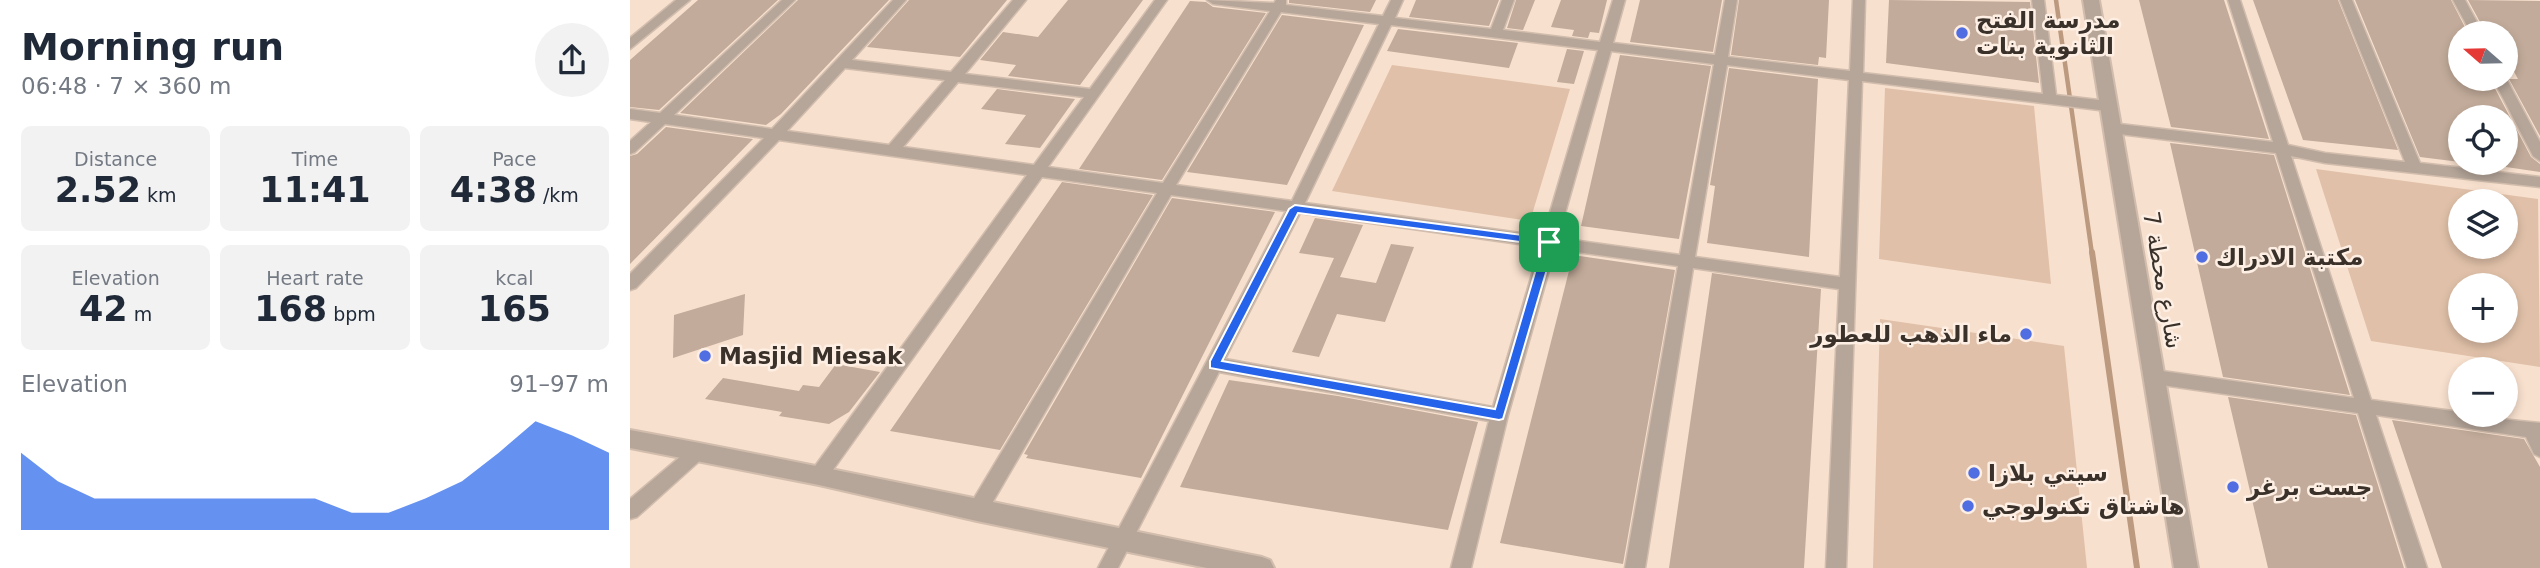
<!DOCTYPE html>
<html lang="en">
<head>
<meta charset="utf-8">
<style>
	:root { --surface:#fff; --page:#f2f2f3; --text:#1f2937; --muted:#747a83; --accent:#2563eb }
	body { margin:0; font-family:"DejaVu Sans","Noto Sans Arabic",sans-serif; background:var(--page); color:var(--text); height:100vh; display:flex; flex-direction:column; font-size:26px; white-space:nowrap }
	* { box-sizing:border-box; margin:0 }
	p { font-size:23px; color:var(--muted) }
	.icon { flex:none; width:38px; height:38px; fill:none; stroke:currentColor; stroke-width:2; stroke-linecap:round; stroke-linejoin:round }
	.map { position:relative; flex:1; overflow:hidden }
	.side { display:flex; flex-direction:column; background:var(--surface); width:630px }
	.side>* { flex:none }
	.needle { width:46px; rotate:290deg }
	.tools { position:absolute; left:1818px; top:21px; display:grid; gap:14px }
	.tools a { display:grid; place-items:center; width:70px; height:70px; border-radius:50%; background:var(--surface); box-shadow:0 4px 10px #0003; font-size:35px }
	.pin { position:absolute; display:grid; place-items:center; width:60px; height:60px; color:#fff; margin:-30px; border-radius:14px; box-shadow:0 4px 10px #0006 }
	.round { display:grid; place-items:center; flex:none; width:74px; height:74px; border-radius:37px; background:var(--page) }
	.summary { display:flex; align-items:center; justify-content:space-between; height:119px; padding:0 21px }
	h1 { font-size:38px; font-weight:700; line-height:52px }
	.figures { display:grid; grid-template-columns:repeat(3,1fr); gap:10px; height:119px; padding:7px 21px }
	.figures div { display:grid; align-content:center; border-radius:10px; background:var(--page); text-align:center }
	.figures b { font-size:35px; font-weight:700 }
	.figures small { font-size:19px; font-weight:400 }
	.figures p { font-size:19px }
	.chart { height:196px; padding:14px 21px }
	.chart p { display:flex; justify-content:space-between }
	.chart svg { width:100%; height:126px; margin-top:7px; fill:var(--accent); opacity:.7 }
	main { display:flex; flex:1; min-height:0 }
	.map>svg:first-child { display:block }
</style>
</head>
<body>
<main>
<section class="side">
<div class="summary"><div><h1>Morning run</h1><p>06:48 · 7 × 360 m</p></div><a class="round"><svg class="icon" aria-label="share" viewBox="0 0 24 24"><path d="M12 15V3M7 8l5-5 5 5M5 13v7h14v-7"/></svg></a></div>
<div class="figures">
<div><p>Distance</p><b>2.52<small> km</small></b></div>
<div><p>Time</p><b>11:41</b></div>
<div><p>Pace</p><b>4:38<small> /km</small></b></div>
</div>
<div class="figures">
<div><p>Elevation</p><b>42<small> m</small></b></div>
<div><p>Heart rate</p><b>168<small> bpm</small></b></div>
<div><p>kcal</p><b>165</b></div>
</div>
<div class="chart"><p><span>Elevation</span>91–97 m</p>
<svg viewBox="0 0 160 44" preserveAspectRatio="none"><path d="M0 44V17L10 27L20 33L30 33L40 33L50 33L60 33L70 33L80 33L90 38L100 38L110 33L120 27L130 17L140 6L150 11L160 17V44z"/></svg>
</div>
</section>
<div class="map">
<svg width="1910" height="568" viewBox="0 0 1910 568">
	<rect width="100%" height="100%" fill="#f8e0ce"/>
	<path fill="#e0c0a8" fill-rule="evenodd" d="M762,65L940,89L900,221L702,191Z
		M1255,88L1404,106L1421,284L1249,259Z
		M1686,169L1908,199L1910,367L1741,341ZM1876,201V247H1830V201ZM1830,285H1876V331H1830Z
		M1250,319L1434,346L1457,568H1243Z"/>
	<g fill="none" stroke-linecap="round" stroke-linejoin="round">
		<path stroke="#bc9a7f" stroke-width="4.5" d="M1426,0L1462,254"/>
		<path stroke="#bc9a7f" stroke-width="6" d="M1462,252L1507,568"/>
	</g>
	<path fill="#c2ab9a" d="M68,0H148L29,110L0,107V60Z
		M168,0H259L151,114L136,125L50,113Z
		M279,0H377L330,57L237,47Z
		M438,0H513L450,85L378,76L386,65L350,60L373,32L408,37Z
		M659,0H746L740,12L659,3Z
		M786,0H869L859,26L779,17Z
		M886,0H905L893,30L877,28Z
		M931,0H977L969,33L960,32L958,38L942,36L944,30L921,27Z
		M1010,0H1092L1083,52L1000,42Z
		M1109,0H1199L1196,58L1189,57L1188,65L1101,55Z
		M1259,0L1400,2L1409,83L1256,63Z
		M1509,0H1594L1639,139L1541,127Z
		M1623,0H1708L1768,150L1673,140Z
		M1725,0H1821L1838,33H1830V79H1860L1901,157L1910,164V172L1876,167V117H1830V162L1790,157Z
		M1838,0L1910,1V136L1879,79H1888L1876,57V33H1856Z
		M560,1L576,2L583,7L636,13L532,180L449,169Z
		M652,15L734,25L657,185L557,172Z
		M768,29L888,43L879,68L757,51Z
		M937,49L954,51L944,84L927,82Z
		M990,55L1081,66L1049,239L951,226Z
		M1099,68L1188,79L1179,257L1077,243L1085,186L1080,185Z
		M367,89L445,99L410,148L375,144L396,115L351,109Z
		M36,127L123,139L0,264V156L7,154Z
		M1540,143L1644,155L1720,395L1593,377Z
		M432,182L523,195L370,450L260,431Z
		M542,198L645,212L511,478L396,458L398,455L394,454Z
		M685,218L733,225L710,277L746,283L761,244L784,247L755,322L707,314L689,357L662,352L704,258L669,253Z
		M943,255L1045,270L993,564L870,543Z
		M1082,273L1191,289L1174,568H1039Z
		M115,294L113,335L43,358L44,315Z
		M206,364L250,372L219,412L199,424L149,416L152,412L75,399L93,378L169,391L173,385L189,387Z
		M599,380L708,396L848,422L818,530L550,487Z
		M1598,397L1726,415L1774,568H1638Z
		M1762,420L1894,439L1910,467V568H1812Z"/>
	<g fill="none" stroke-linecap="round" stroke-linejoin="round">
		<g stroke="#d2bdad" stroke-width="3">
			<path id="minor" d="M46,0H60L0,49V38Z
				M152,0H165L44,115L142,129L263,0H276L222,60L321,72L383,0H396L335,74L460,89L525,0H537L418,167L533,183L640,11L583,4L577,0L644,3L646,0H656V5L753,16L761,0H773L765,18L861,29L872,0H884L873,30L970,42L983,0H995L983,43L1085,55L1095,0H1107L1098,57L1220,71L1223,0H1235L1233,73L1413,94L1402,0H1414L1426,95L1477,101L1484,106L1477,111L1232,81L1216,568H1196L1209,289L1063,268L1015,568H995L1048,266L925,249L878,415L841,568H821L859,421L589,372L488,568H468L656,211L541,195L354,517L347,519L340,517L338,511L340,505L527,193L412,177L195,481L189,483L183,481L180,475L183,469L397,175L149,140L6,288L0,290V274L134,138L35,124L5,152L0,154V141L21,122L0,119V109L30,113ZM651,12L749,24L662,201L546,185ZM761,25L968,50L913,236L675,203ZM981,51L1084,64L1050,255L928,238ZM1097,65L1219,80L1210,277L1065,257ZM215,68L315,80L259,145L157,131ZM328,82L454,97L404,165L273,147ZM670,213L910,247L863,407L595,359Z
				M1598,0H1610L1658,145L1695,153L1775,162L1710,0H1722L1790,163L1910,177V187L1695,163L1661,156L1741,400L1830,412V415L1910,423V457L1904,454L1896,437L1746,415L1797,568H1777L1728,413L1525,384L1519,382L1517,377L1519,372L1525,370L1724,398L1646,153L1481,133L1474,128L1481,123L1643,142Z
				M1823,0H1835L1853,33H1841Z
				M1876,78L1910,142V161L1903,156L1863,79Z
				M69,443L75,446L78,451L75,456L7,517L0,519V499L63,446Z"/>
		</g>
		<g stroke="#d2bdad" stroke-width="4">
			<path id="tertiary" d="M1453,0H1469L1568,568H1544Z
				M0,430C211,469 421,515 632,557L640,560L644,568H577L347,521L189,485L0,448Z"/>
		</g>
		<use href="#minor" fill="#b6a69a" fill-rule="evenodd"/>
		<use href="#tertiary" fill="#b6a69a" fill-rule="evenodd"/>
	</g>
	<path fill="#2563eb" stroke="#fff" stroke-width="2" fill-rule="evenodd" d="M665,205L923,239L925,242L873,419L869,420L580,368V361L659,209ZM668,213L913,245L865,409L592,361Z"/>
	<g fill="#516de2" stroke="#feefe4" stroke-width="2.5">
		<circle cx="1332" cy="33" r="7"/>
		<circle cx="1572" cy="257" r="7"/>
		<circle cx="1396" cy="334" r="7"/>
		<circle cx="75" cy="356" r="7"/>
		<circle cx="1344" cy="473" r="7"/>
		<circle cx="1603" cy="487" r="7"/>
		<circle cx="1338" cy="506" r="7"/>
	</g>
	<g text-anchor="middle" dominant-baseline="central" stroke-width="5" stroke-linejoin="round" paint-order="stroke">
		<g font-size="23" font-weight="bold" fill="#3a312a" stroke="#feefe4" text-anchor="start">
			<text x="1346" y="20">مدرسة الفتح<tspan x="1346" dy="26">الثانوية بنات</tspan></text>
			<text x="1586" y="257">مكتبة الادراك</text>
			<text x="1382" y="334" text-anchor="end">ماء الذهب للعطور</text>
			<text x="89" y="356">Masjid Miesak</text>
			<text x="1358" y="473">سيتي بلازا</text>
			<text x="1617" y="487">جست برغر</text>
			<text x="1352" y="506">هاشتاق تكنولوجي</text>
		</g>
		<g font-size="23" fill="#3a312a" stroke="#feefe4">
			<text transform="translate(1533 280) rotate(80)">شارع محطة 7</text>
		</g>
	</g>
</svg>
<div class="tools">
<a><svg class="needle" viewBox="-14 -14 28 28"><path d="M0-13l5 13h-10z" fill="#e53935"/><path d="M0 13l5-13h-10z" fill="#747a83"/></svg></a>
<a><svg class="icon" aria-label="locate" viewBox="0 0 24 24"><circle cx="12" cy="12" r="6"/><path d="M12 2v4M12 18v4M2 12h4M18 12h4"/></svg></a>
<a><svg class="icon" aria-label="layers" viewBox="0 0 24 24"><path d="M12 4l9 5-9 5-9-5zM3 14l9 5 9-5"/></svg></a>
<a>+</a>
<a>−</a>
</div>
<div class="pin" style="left:919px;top:242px;background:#1e9e55"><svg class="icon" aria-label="arrive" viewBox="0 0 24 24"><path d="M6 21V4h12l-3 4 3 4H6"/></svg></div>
</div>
</main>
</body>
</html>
